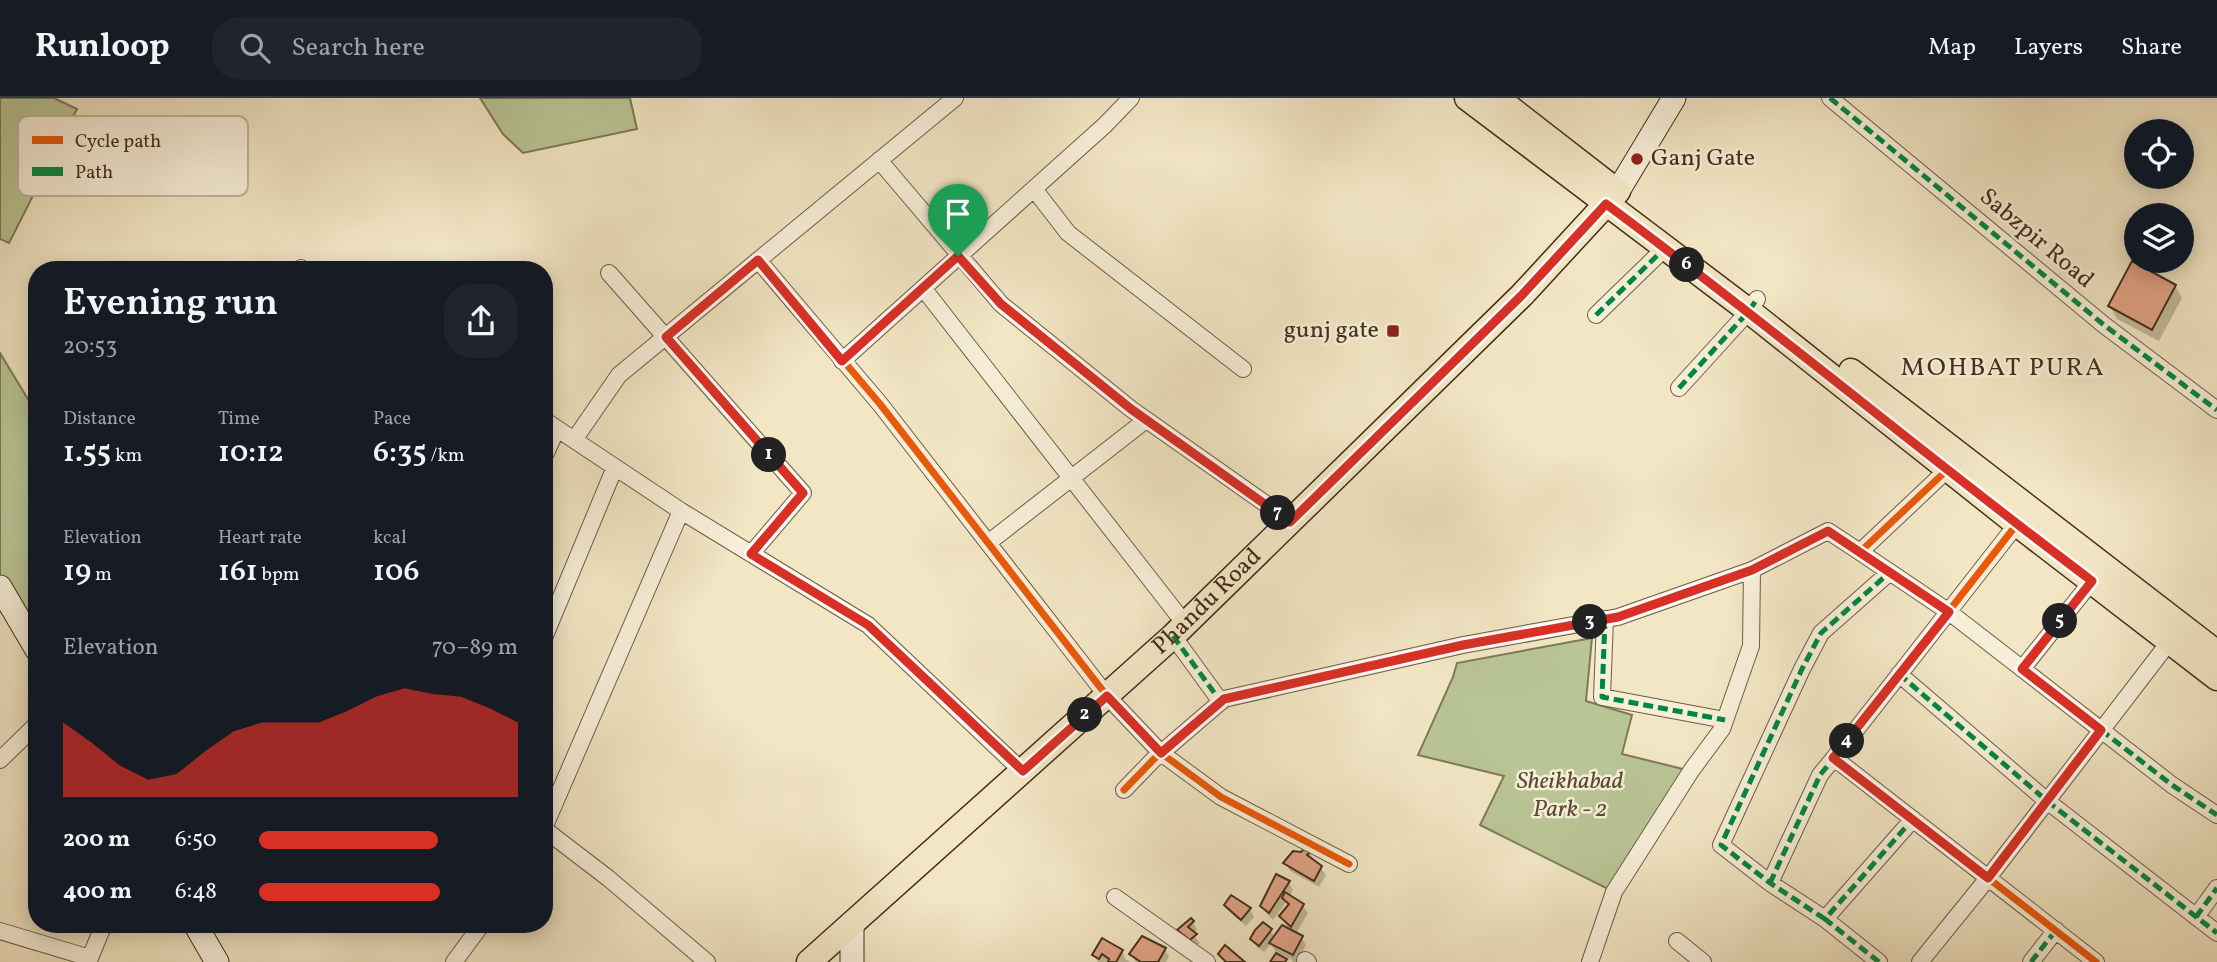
<!DOCTYPE html>
<html lang="en">
<head>
<meta charset="utf-8">
<style>
	:root { --surface:#171b24; --page:#20242c; --text:#f1f3f6; --muted:#9ea1a6; --line:#363941; --accent:#d93025 }
	body { margin:0; font-family:Vollkorn,serif; background:var(--page); color:var(--text); height:100vh; display:flex; flex-direction:column; font-size:26px; white-space:nowrap }
	* { box-sizing:border-box; margin:0 }
	p { font-size:23px; color:var(--muted) }
	.icon { flex:none; width:38px; height:38px; fill:none; stroke:currentColor; stroke-width:2; stroke-linecap:round; stroke-linejoin:round }
	.map { position:relative; flex:1; overflow:hidden }
	.details { position:absolute; left:28px; top:163px; width:525px; height:672px; display:flex; flex-direction:column; background:var(--surface); border-radius:28px; box-shadow:0 4px 18px #0003 }
	.details>* { flex:none }
	.buttons { position:absolute; left:2124px; top:21px; display:grid; gap:14px }
	.buttons a { display:grid; place-items:center; width:70px; height:70px; border-radius:50%; background:var(--surface); box-shadow:0 4px 18px #0003; font-size:35px }
	.pin { position:absolute; display:grid; place-items:center; width:60px; height:60px; color:#fff; margin:-72px -30px; border-radius:50% 50% 50% 0; rotate:-45deg; box-shadow:0 0 7px #0007 }
	.pin .icon { rotate:45deg }
	.km { position:absolute; width:35px; height:35px; margin:-18px; border-radius:50%; background:#222; color:#fff; font-size:19px; line-height:35px; text-align:center }
	.round { display:grid; place-items:center; flex:none; width:74px; height:74px; border-radius:28px; background:var(--page) }
	.head { display:flex; align-items:center; justify-content:space-between; height:119px; padding:0 35px }
	h1 { font-size:38px; font-weight:600; line-height:52px }
	.stats { display:grid; grid-template-columns:repeat(3,1fr); gap:10px; height:119px; padding:7px 35px }
	.stats div { display:grid; align-content:center }
	.stats b { font-size:30px; font-weight:600 }
	.stats small { font-size:19px; font-weight:400 }
	.stats p { font-size:19px }
	.chart { height:196px; padding:14px 35px }
	.chart p { display:flex; justify-content:space-between }
	.chart svg { width:100%; height:126px; margin-top:7px; fill:var(--accent); opacity:.7 }
	ul { padding:0 35px; list-style:none; font-size:23px }
	li { display:grid; grid-template-columns:112px 84px 1fr; align-items:center; height:52px }
	li i { height:18px; border-radius:9px; background:var(--accent) }
	header { display:flex; align-items:center; gap:42px; box-sizing:border-box; height:98px; padding:0 35px; background:var(--surface); border-bottom:2px solid var(--line) }
	header strong { font-size:33px }
	nav { display:flex; gap:38px; margin-inline-start:auto; font-size:24px }
	.search { width:490px; height:63px; background:var(--page); display:flex; align-items:center; gap:18px; box-sizing:border-box; padding:0 24px; border-radius:28px; color:var(--muted); font-size:26px }
	.map>svg:first-child { display:block }
</style>
</head>
<body>
<header>
<strong>Runloop</strong>
<div class="search"><svg class="icon" aria-label="search" viewBox="0 0 24 24"><circle cx="10" cy="10" r="6"/><path d="M15 15l6 6"/></svg>Search here</div>
<nav><a>Map</a><a>Layers</a><a>Share</a></nav>
</header>
<div class="map">
<svg width="2217" height="864" viewBox="0 0 2217 864">
	<rect width="100%" height="100%" fill="#f2e6c4"/>
	<filter id="stains"><feTurbulence type="fractalNoise" baseFrequency=".00286" numOctaves="4"/><feColorMatrix values="0 0 0 0 .2 0 0 0 0 .09 0 0 0 0 .02 0 0 0 .5 -.17"/></filter>
	<radialGradient id="worn" r=".72"><stop offset=".6" stop-color="#630" stop-opacity="0"/><stop offset="1" stop-color="#630" stop-opacity=".3"/></radialGradient>
	<path fill="#b9c595" stroke="#7e7a58" stroke-width="2" d="M0,0H54L77,11L9,145L0,141Z
		M480,0H630L637,31L523,55L503,36Z
		M0,255L37,316V552L0,489Z
		M1592,540L1586,603L1632,617L1622,656L1691,673L1614,794L1480,727L1504,678L1418,657L1453,579L1457,565Z"/>
	<path fill="#0003" d="M2175,188L2182,200L2159,243L2117,221L2110,208Z
		M1304,753L1309,755L1326,777L1319,789L1290,773L1286,765Z
		M1289,785L1293,792L1289,799L1303,808L1308,815L1296,836L1301,839L1306,847L1297,864H1292L1293,862L1275,853L1271,846L1264,854L1257,849L1252,841L1263,827L1271,833L1275,840L1295,834L1285,826L1281,818L1288,808L1286,804L1273,822L1267,816L1262,808Z
		M1226,807L1250,811L1254,819L1246,828L1231,815Z
		M1193,824L1197,831L1193,836L1200,845L1195,849L1184,840L1180,833Z
		M1165,851L1169,859L1166,864H1136L1131,856Z
		M1122,853L1126,862L1131,864H1098L1094,857Z"/>
	<path fill="#e1a487" stroke="#432e1a" stroke-width="2" d="M2132,163L2176,187L2152,232L2108,208Z
		M1304,751L1310,754L1307,757L1322,768L1314,783L1283,765L1293,753L1301,754Z
		M1276,776L1290,783L1269,815L1260,808Z
		M1285,794L1304,806L1291,829L1279,818L1289,806L1282,800Z
		M1231,797L1251,810L1241,822L1224,807Z
		M1191,820L1194,823L1188,829L1197,836L1190,842L1177,832Z
		M1263,824L1272,831L1259,848L1250,841L1255,832Z
		M1282,827L1303,838L1293,857L1269,845Z
		M1142,838L1166,850L1158,864H1141L1129,856Z
		M1102,840L1123,852L1116,864H1108L1109,861L1102,856L1099,861L1092,857Z
		M1225,847L1245,864H1226L1218,856Z
		M1276,855L1287,861L1285,864H1270Z"/>
	<g fill="none" stroke-linecap="round" stroke-linejoin="round">
		<g stroke="#6f5c44" stroke-width="18">
			<path id="street" d="M1830,0L2104,227L2217,312
				M879,62L1001,206L1131,311L1290,423
				M1034,91L1068,135L1243,271
				M758,162L880,306L1107,598L1161,655L1221,699L1349,766
				M301,170L303,172
				M609,175L803,395L751,456
				M923,190L1185,526
				M1596,217L1665,150
				M842,263L1105,27L1131,0
				M1679,290L1749,213L1757,201
				M544,322L681,413L868,527L1022,673
				M574,342L619,277L955,0
				M544,359L557,331
				M2017,426L1834,660L2096,864
				M988,445L1146,322
				M1860,454L1949,514L2172,687L2217,717
				M1605,521L1602,599L1725,622
				M1173,538L1221,604
				M544,540L615,369
				M2022,571L2092,483
				M1899,576L2047,703L2217,835
				M0,662L37,626
				M1124,692L1154,661L1224,601L1463,547L1618,519L1752,472L1828,433L1860,454L1948,371
				M544,730L681,413
				M544,731L608,780L707,864
				M1770,785L1820,677L1834,660
				M1115,799L1207,864
				M2196,819L2217,790
				M1825,821L1770,785L1721,747L1802,571L1821,535L1890,474
				M0,833L90,860L104,826
				M1677,843L1703,864
				M1305,862L1308,864
				M454,864L482,826
				M1590,864L1614,794L1691,673L1722,631L1751,548L1752,472
				M1879,864L1825,821L1913,721
				M1920,864L1988,780L2170,543
				M2031,864L2056,832"/>
		</g>
		<g stroke="#432e1a" stroke-width="25">
			<path id="secondary" d="M1618,93L1674,0
				M0,489L37,552
				M195,826L217,864
				M852,864V825"/>
		</g>
		<g stroke="#432e1a" stroke-width="27">
			<g id="primary">
				<path d="M1467,0L1749,213L2017,426L2217,580"/>
				<path d="M1497,0L1609,87"/>
				<path d="M1851,273L2217,555"/>
				<path id="s1" d="M809,864L1173,538L1522,197L1618,93"/>
			</g>
		</g>
		<use href="#street" stroke="#f7efd9" stroke-width="16"/>
		<use href="#secondary" stroke="#f7efd9" stroke-width="23"/>
		<use href="#primary" stroke="#f2e6c4" stroke-width="24"/>
		<path stroke="#00873e" stroke-width="5" stroke-dasharray="10 5" stroke-linecap="butt" d="M1830,0L2104,227L2217,312
			M1596,217L1665,150
			M1679,290L1749,213L1757,201
			M1605,521L1602,599L1725,622
			M1173,538L1221,604
			M2022,571L2092,483
			M1899,576L2047,703L2217,835
			M2101,632L2172,687L2217,717
			M1770,785L1820,677L1834,660
			M2196,819L2217,790
			M1825,821L1770,785L1721,747L1802,571L1821,535L1890,474
			M1879,864L1825,821L1913,721
			M2031,864L2056,832"/>
		<g stroke="#f7efd9" stroke-width="11">
			<path id="cycleway" d="M758,162L880,306L1107,598L1161,655L1221,699L1349,766
				M2017,426L1834,660L2096,864
				M1124,692L1154,661L1224,601L1463,547L1618,519L1752,472L1828,433L1860,454L1948,371"/>
		</g>
		<use href="#cycleway" stroke="#e8590c" stroke-width="7"/>
	</g>
	<g fill="none" stroke-linecap="round" stroke-linejoin="round">
		<g stroke="#fff" stroke-width="14">
			<path id="route" d="M1606,106C1771,228 1928,360 2092,483L2022,571L2101,632L1988,780L1833,660L1949,514L1828,433L1752,472L1618,519L1463,547L1224,601L1161,655L1107,598L1023,673L868,527L751,456L803,395L666,239L758,162L842,263L958,158L1001,206L1131,311L1290,424L1522,197Z"/>
		</g>
		<use href="#route" stroke="#d93025" stroke-width="9"/>
	</g>
	<g fill="#8f2418" stroke="#f7efd9" stroke-width="2.5">
		<circle cx="1637" cy="61" r="7"/>
		<rect x="1386" y="226" width="14" height="14" rx="3.5"/>
	</g>
	<g text-anchor="middle" dominant-baseline="central" stroke-width="5" stroke-linejoin="round" paint-order="stroke">
		<g font-size="24" fill="#432e1a" stroke="#f7efd9" text-anchor="start">
			<text x="1651" y="61">Ganj Gate</text>
			<text x="1379" y="233" text-anchor="end">gunj gate</text>
		</g>
		<g font-size="24" fill="#432e1a" stroke="#f7efd9">
			<text transform="translate(2036 141) rotate(40)">Sabzpir Road</text>
			<text stroke="none"><textPath href="#s1" startOffset="537">Phandu Road</textPath></text>
		</g>
		<g font-size="24" font-style="italic" fill="#5b4c33" stroke="#f7efd9">
			<text x="1570" y="684">Sheikhabad<tspan x="1570" dy="28">Park - 2</tspan></text>
		</g>
		<g font-size="26" letter-spacing="2" fill="#432e1a" stroke="#f7efd9">
			<text x="2003" y="270">MOHBAT PURA</text>
		</g>
	</g>
	<rect x="18" y="18" width="230" height="80" rx="10" fill="#f7efd9" stroke="#c1b5a0" stroke-width="2"/>
	<rect x="32" y="38" width="31" height="8" fill="#e8590c"/>
	<rect x="32" y="69" width="31" height="9" fill="#00873e"/>
	<g font-size="19" fill="#432e1a">
		<text x="75" y="49">Cycle path</text>
		<text x="75" y="80">Path</text>
	</g>
	<rect width="100%" height="100%" filter="url(#stains)"/>
	<rect width="100%" height="100%" fill="url(#worn)"/>
</svg>
<div class="buttons">
<a><svg class="icon" aria-label="locate" viewBox="0 0 24 24"><circle cx="12" cy="12" r="6"/><path d="M12 2v4M12 18v4M2 12h4M18 12h4"/></svg></a>
<a><svg class="icon" aria-label="layers" viewBox="0 0 24 24"><path d="M12 4l9 5-9 5-9-5zM3 14l9 5 9-5"/></svg></a>
</div>
<div class="pin" style="left:958px;top:158px;background:#1e9e55"><svg class="icon" aria-label="arrive" viewBox="0 0 24 24"><path d="M6 21V4h12l-3 4 3 4H6"/></svg></div>
<b class="km" style="left:769px;top:357px">1</b>
<b class="km" style="left:1085px;top:617px">2</b>
<b class="km" style="left:1590px;top:524px">3</b>
<b class="km" style="left:1847px;top:643px">4</b>
<b class="km" style="left:2060px;top:523px">5</b>
<b class="km" style="left:1687px;top:167px">6</b>
<b class="km" style="left:1278px;top:415px">7</b>
<section class="details">
<div class="head"><div><h1>Evening run</h1><p>20:53</p></div><a class="round"><svg class="icon" aria-label="share" viewBox="0 0 24 24"><path d="M12 15V3M7 8l5-5 5 5M5 13v7h14v-7"/></svg></a></div>
<div class="stats">
<div><p>Distance</p><b>1.55<small> km</small></b></div>
<div><p>Time</p><b>10:12</b></div>
<div><p>Pace</p><b>6:35<small> /km</small></b></div>
</div>
<div class="stats">
<div><p>Elevation</p><b>19<small> m</small></b></div>
<div><p>Heart rate</p><b>161<small> bpm</small></b></div>
<div><p>kcal</p><b>106</b></div>
</div>
<div class="chart"><p><span>Elevation</span>70–89 m</p>
<svg viewBox="0 0 160 44" preserveAspectRatio="none"><path d="M0 44V18L10 25L20 33L30 38L40 36L50 28L60 21L70 18L80 18L90 18L100 14L110 9L120 6L130 8L140 9L150 13L160 18V44z"/></svg>
</div>
<ul>
<li><b>200 m</b>6:50<i style="width:69%"></i></li>
<li><b>400 m</b>6:48<i style="width:70%"></i></li>
</ul>
</section>
</div>
</body>
</html>
